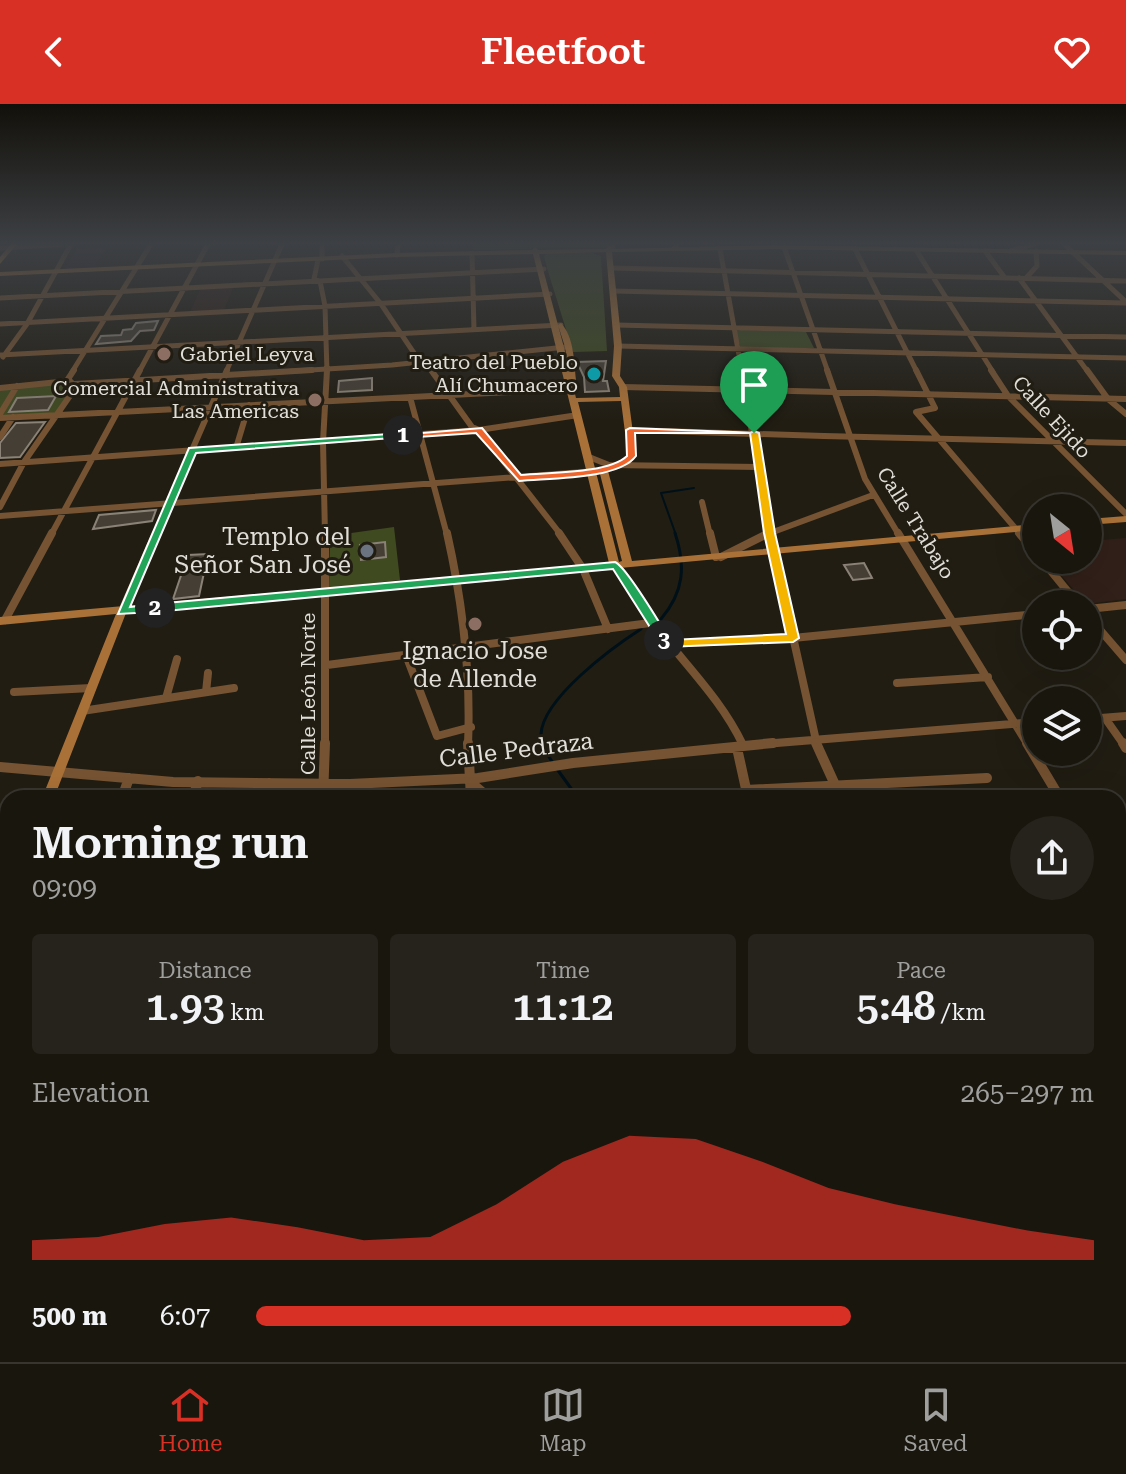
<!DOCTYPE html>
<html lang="en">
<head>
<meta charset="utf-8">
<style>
	:root { --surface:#19160e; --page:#26231c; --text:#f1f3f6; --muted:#9f9f9e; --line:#37352e; --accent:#d93025 }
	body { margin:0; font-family:"Roboto Serif",serif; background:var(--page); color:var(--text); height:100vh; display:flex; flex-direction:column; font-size:30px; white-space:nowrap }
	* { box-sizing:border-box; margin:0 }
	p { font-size:26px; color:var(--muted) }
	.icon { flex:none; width:44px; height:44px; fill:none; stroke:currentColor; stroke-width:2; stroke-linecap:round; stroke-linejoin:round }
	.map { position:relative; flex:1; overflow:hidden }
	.panel { position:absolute; left:0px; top:686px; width:1126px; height:572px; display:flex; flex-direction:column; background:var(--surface); border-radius:24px 24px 0 0; box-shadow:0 8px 32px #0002,0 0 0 2px var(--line) }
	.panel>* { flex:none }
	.needle { width:52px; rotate:150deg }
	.fabs { position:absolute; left:1022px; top:390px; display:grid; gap:16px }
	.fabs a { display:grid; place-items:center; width:80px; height:80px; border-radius:50%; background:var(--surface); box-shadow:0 8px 32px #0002,0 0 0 2px var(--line); font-size:40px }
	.pin { position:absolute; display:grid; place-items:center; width:68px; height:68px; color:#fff; margin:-82px -34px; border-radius:50% 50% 50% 0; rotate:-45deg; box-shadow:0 0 8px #0007 }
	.pin .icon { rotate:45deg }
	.km { position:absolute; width:40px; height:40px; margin:-20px; border-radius:50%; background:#222; color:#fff; font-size:22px; line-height:40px; text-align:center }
	.round { display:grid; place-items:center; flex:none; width:84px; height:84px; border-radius:42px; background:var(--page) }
	.head { display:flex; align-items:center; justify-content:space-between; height:136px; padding:0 32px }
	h1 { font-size:44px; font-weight:600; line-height:60px }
	.metrics { display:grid; grid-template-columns:repeat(3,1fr); gap:12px; height:136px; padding:8px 32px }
	.metrics div { display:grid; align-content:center; border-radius:8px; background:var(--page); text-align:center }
	.metrics b { font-size:40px; font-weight:600 }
	.metrics small { font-size:22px; font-weight:400 }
	.metrics p { font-size:22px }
	.chart { height:224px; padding:16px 32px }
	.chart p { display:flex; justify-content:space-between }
	.chart svg { width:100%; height:144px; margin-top:8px; fill:var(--accent); opacity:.7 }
	ul { padding:0 32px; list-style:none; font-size:26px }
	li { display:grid; grid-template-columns:128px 96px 1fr; align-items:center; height:60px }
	li i { height:20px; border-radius:10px; background:var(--accent) }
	header { display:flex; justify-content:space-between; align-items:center; height:104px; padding:0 32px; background:var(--accent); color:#fff; font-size:36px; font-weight:600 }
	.tab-bar { display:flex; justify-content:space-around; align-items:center; height:112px; border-top:2px solid var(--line); background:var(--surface); font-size:22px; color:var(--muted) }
	.tab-bar a { display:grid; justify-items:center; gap:4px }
	.tab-bar .on { color:var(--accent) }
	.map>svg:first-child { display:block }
</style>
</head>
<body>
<header><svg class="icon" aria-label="back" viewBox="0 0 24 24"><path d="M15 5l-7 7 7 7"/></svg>Fleetfoot<svg class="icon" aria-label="heart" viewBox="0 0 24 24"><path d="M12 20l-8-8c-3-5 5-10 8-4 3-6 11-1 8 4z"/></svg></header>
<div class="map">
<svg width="1126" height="1258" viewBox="0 0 1126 1258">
	<rect width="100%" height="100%" fill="#211d13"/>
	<path fill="#312019" d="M234,182L224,206L190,208L201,183Z
		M1126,434V495L1086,500L1048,456H1088V437Z"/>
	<path fill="#2b202e" d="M106,144L94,164L64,166L77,145Z"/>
	<path fill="#404a21" d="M473,140H609V143L473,146Z
		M549,149H593L601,152L607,247L573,248L547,164L544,152Z
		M741,226L806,228L814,244L741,245L735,227Z
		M65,279L74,283L55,312L0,316V282Z
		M394,423L400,476L329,484L330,432Z"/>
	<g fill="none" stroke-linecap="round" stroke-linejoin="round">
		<path stroke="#001018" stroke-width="2" d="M676,431L661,389L694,384"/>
		<path stroke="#001018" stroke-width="3" d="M661,515C684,488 686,462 675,429
			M553,659C547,650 541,641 541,630C543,594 613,543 641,525
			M557,665L578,694"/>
	</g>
	<path fill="#453e34" stroke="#8a8277" stroke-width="2" d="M158,217L154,226L140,227L131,237L96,240L101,232L121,231L123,226L132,225L136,219Z
		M606,257L603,277H607L609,287L585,288L584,273L577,258Z
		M372,274V286L338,288L339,277Z
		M56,292L48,306L9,308L17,294Z
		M45,318L20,353L0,354V339L16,319Z
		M156,406L152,417L93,425L99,411Z
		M385,438L386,453L361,456L360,441Z
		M208,450L199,492L173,495L188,451Z
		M864,459L872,474L853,476L844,461Z
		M461,1250H540L541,1258H459Z"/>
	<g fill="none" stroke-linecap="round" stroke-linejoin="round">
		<path stroke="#765332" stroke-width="5" d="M322,140V155
			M611,140L613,144
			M1064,140L1126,198
			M675,143L677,140
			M784,143L828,268
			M0,144L68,140
			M720,145L742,268
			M855,145L917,268
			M916,146L993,268
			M985,147L1005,174
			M1010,147L1034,140
			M472,149L474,226
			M397,151L398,140
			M342,152L381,200L420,258L433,268
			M318,156L314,175L320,177L325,202L327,268
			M611,164L1126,177
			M1019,174L1088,268
			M1026,174L1037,162L1036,147
			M613,187L1126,199
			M0,194L544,165
			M0,220L550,190
			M616,221L1126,233
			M618,242L1126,254
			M0,251L561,221
			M3,253L27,220L71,140
			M72,268L151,140
			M139,268L208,140
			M226,268L282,140
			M278,268L392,261L566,243"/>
		<path stroke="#765332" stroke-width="6" d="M431,266L472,323L479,326L561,431
			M741,266L770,431
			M827,266L865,375L899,431
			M916,266L935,304L916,308L1021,431
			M991,266L1008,292L1126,410
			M1087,266L1108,295L1126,310
			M75,280L312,266
			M623,283L1126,295
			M0,284L68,277
			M410,293L447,431
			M0,310L17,282
			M0,314L571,285
			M630,326L824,332
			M0,333L13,313
			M865,333L1126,339
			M236,344L249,301
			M589,353L609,361L759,363
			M0,360L479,326L578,311
			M702,398L710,431
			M0,403L24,358L76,283L68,275L74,266
			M0,412L596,367
			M51,431L140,266
			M155,431L227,266
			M325,431L323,338L327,266
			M765,431L873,391"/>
		<path stroke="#765332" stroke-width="8" d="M447,429C463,500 471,570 468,641
			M559,429L583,465L608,525
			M710,429L716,453
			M770,429L817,641
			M898,429L1028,641
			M1019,429L1036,449
			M721,453L769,429
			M1042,456L1078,500
			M615,461C631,475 638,500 652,517C683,559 720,593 743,641
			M1088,505L1126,501
			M122,507L156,429
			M1088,512L1126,556
			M5,516L52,429
			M668,540L793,534L1036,510
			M406,551L437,632L471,623
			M327,561L650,519
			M897,579L988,573
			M14,588L91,584
			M206,588L208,569
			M166,594L177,555
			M82,607L234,584
			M1105,614L1124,641
			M1088,615L1126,612
			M325,641V429
			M751,641L1036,618"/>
		<path stroke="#765332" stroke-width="10" d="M468,639L471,694
			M816,639L841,694
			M1027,639L1060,694
			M1123,639L1126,644
			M737,644L748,694
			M0,663L173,678L350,680L478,674L573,659L773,639
			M467,675L489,694
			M746,686L987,674
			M122,694L129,674
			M193,694L198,677
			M266,694L269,679
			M323,694L325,639
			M1118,723L1126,722
			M0,769L8,768
			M1118,789L1126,802
			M0,885H8
			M1118,888H1126"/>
		<path stroke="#765332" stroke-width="13" d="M1118,1020L1126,1039
			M0,1033L8,1013
			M0,1133L8,1134
			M552,1250L553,1258
			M630,1250L634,1258
			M756,1250L757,1258
			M904,1250L908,1258
			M1016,1250L1018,1258
			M320,1258L329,1250"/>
		<path fill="#a97138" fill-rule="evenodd" d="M773,141L1126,147V151L773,145L612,148L622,242L620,272L627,283L636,352L630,360L608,367L632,457L1036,420V426L126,509L54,694H42L116,510L0,521V513L609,459L533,150L397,153L0,172V168L397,149L532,146L535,143L538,146L606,145L609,142L612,145ZM606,148L614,242L612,272L619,283L620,293L576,294L572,278L576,276C574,257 574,233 561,219L558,221L539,150ZM558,221L565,243L567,255ZM621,297L628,352L624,356L599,366L622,457L619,458L578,298Z
			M1126,412V418L1088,421V415Z
			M8,779V802L5,809L0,810V787L3,781Z"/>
		<path fill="#d1883b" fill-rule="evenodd" d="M11,140H17L0,160V153Z"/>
		<path stroke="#765332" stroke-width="6" d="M824,332L865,333"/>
	</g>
	<linearGradient id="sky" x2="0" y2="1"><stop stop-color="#12100a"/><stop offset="0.44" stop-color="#3d4044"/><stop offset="1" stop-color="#3d4044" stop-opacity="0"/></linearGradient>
	<rect width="1126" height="316" fill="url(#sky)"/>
	<path fill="#f0652b" stroke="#fff" stroke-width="2" d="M482,324L521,371C548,368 608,370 627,352L626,326L630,324L759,329H635L636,352C618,376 548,374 519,377L476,329L403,334L398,331Z"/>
	<path fill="#22a559" stroke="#fff" stroke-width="2" d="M403,329L406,333L196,349L130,503L155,500L161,504L155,508L118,510L189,344Z"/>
	<path fill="#22a559" stroke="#fff" stroke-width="2" d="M615,458C627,463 660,520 670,536L668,539H660L613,465L155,508L150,504L155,500Z"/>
	<path fill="#f5b400" stroke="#fff" stroke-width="2" d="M754,327L759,329L775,429L799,534L793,538L664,543L658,536L664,532L671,536L786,530L764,429L750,329Z"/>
	<g fill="#8d6e63" stroke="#211d13" stroke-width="3">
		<circle cx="164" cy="250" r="8"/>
		<circle cx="315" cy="296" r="8"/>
		<circle cx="475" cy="520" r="8"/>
	</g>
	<circle fill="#0f9aa8" stroke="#211d13" stroke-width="3" cx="594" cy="270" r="8"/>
	<circle fill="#6b7280" stroke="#211d13" stroke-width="3" cx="367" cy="447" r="8"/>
	<g text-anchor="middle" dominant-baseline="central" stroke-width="6" stroke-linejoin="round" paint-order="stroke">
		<g font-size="20" fill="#e0ded7" stroke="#211d13" text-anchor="end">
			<text x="180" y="250" text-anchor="start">Gabriel Leyva</text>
			<text x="578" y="258">Teatro del Pueblo<tspan x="578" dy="23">Alí Chumacero</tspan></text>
			<text x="299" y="284">Comercial Administrativa<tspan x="299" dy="23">Las Americas</tspan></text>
		</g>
		<g font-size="20" fill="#e0ded7" stroke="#211d13">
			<text transform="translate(1052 313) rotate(47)">Calle Ejido</text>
			<text transform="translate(916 419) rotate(58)">Calle Trabajo</text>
			<text transform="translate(308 590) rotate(-90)">Calle León Norte</text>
		</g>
		<g font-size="24" fill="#e0ded7" stroke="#211d13" text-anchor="end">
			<text x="351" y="433">Templo del<tspan x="351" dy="28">Señor San José</tspan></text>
			<text x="475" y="547" text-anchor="middle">Ignacio Jose<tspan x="475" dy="28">de Allende</tspan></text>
		</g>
		<g font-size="24" fill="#e0ded7" stroke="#211d13">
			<text transform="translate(516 646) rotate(-7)">Calle Pedraza</text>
		</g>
	</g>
</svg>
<div class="fabs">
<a><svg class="needle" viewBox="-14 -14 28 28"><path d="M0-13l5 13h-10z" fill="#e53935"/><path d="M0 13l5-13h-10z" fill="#9f9f9e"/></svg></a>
<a><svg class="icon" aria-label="locate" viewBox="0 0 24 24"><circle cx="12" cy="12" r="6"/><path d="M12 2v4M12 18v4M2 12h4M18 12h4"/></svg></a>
<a><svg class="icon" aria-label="layers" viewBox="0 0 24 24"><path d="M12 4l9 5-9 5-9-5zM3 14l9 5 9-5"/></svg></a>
</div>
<div class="pin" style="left:754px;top:329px;background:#1e9e55"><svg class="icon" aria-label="arrive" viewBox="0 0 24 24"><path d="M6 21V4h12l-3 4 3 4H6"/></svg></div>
<b class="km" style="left:403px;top:331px">1</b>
<b class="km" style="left:155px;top:504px">2</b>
<b class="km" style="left:664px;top:536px">3</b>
<section class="panel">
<div class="head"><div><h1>Morning run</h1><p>09:09</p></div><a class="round"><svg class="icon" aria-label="share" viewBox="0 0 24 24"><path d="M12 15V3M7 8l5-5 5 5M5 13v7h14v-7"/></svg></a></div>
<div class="metrics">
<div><p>Distance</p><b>1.93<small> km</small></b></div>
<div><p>Time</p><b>11:12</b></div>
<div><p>Pace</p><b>5:48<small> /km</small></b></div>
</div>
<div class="chart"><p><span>Elevation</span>265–297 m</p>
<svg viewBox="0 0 160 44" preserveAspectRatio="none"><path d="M0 44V38L10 37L20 33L30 31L40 34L50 38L60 37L70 27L80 14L90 6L100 7L110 14L120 22L130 27L140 31L150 35L160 38V44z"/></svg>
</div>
<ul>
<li><b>500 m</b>6:07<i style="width:71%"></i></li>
</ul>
</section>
</div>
<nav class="tab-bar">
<a class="on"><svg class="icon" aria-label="home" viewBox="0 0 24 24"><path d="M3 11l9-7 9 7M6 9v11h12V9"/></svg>Home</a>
<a><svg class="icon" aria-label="map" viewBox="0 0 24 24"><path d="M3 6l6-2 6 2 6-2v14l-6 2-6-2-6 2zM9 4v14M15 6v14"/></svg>Map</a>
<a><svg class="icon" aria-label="saved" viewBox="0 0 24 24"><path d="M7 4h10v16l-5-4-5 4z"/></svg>Saved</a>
</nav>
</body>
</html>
